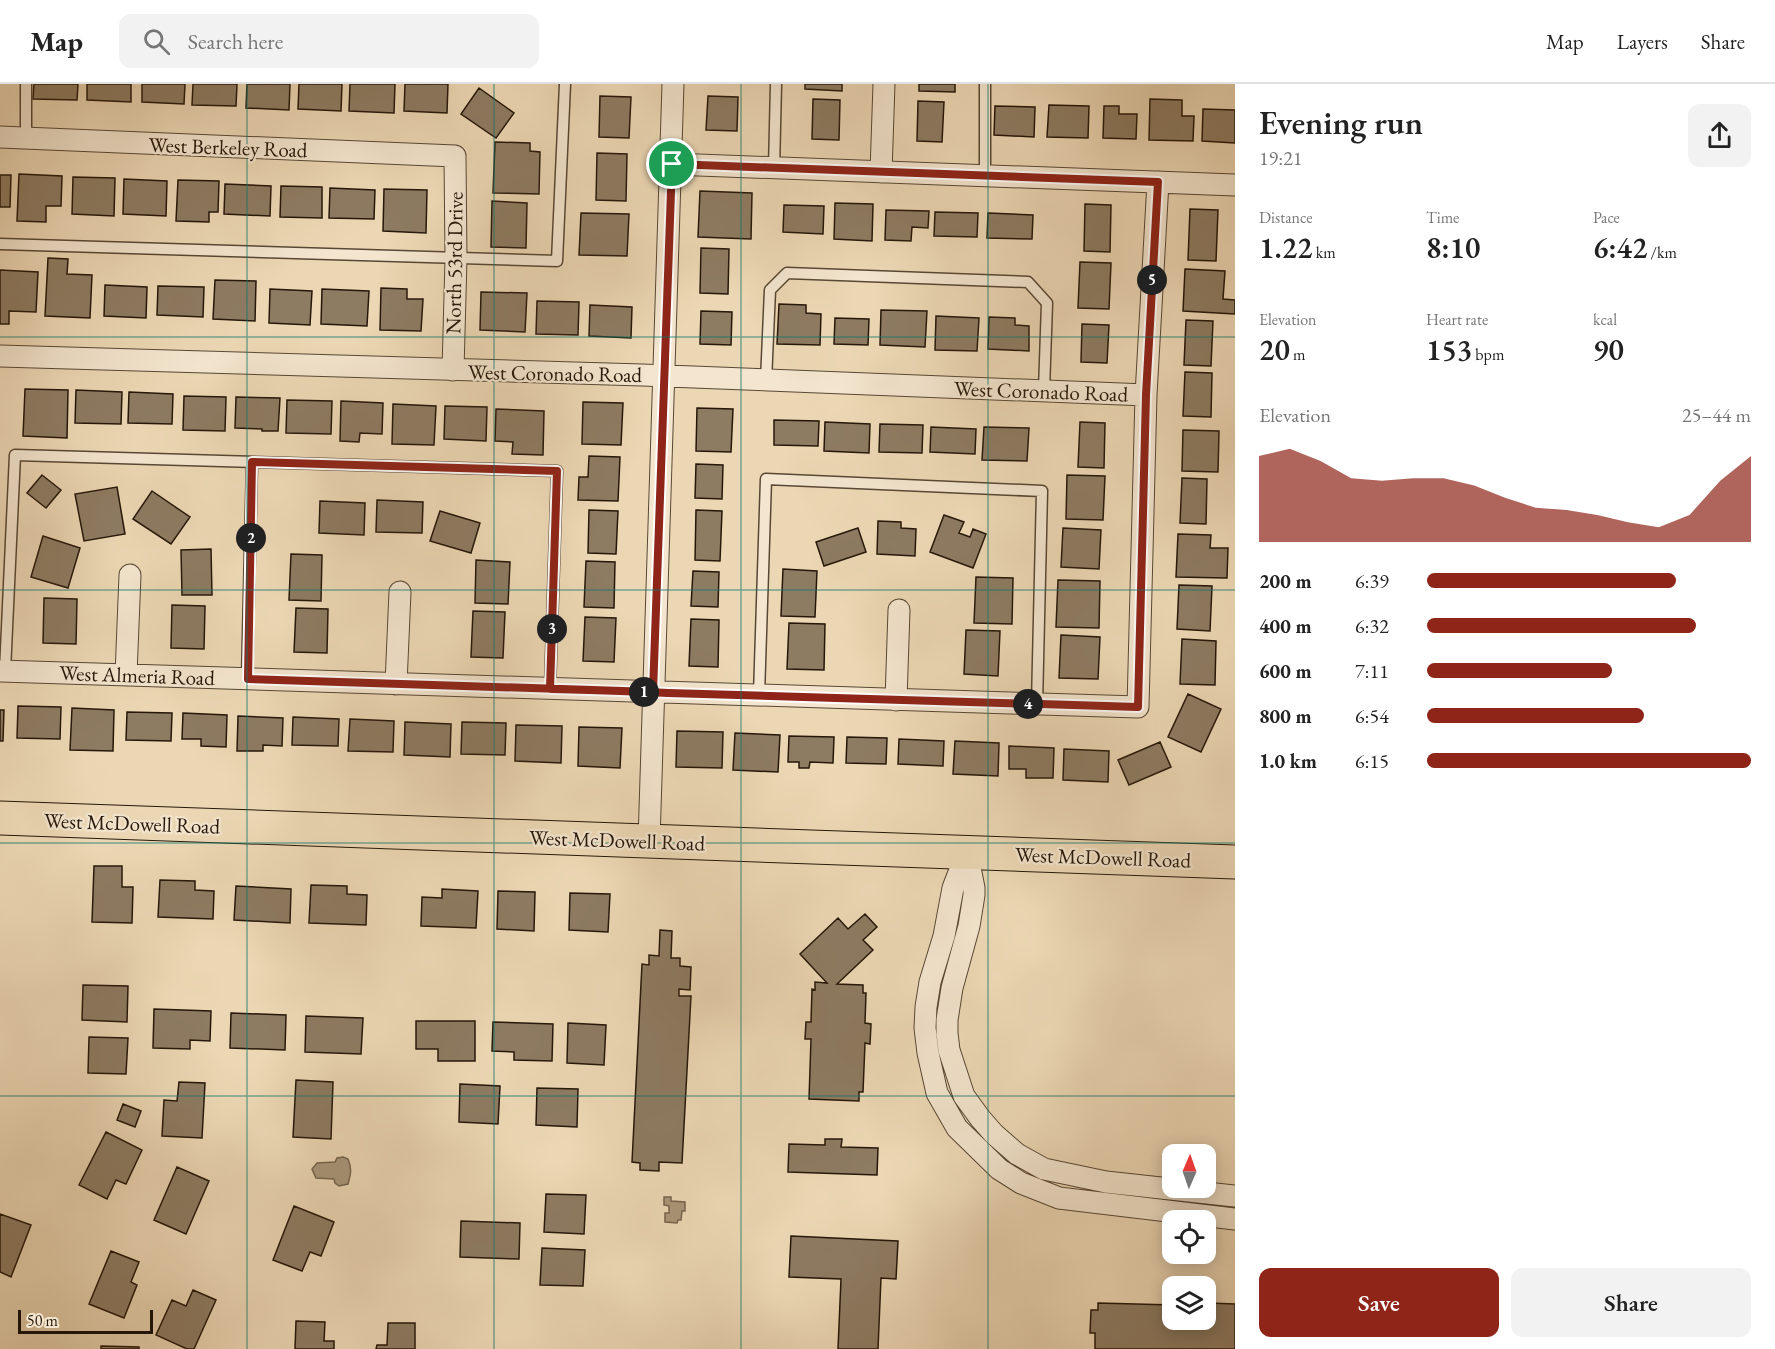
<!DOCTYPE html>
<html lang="en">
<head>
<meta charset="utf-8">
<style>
	:root { --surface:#fff; --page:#f2f2f2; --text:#222; --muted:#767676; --line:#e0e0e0; --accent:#8f2418 }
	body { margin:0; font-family:"EB Garamond",serif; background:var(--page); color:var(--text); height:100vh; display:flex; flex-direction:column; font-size:22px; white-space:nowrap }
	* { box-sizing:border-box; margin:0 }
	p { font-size:20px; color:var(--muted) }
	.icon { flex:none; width:33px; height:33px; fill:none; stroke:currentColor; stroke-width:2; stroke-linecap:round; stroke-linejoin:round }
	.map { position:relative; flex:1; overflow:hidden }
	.details { display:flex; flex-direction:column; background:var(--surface); width:540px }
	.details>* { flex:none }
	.needle { width:39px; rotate:2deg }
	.tools { position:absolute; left:1162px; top:1060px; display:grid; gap:12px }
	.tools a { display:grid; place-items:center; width:54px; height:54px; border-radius:12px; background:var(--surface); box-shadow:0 3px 15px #0003; font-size:30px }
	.scale { position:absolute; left:18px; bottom:15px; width:135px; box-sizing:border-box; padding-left:6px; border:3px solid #261709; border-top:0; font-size:16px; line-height:21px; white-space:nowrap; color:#261709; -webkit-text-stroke:4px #f3e5ce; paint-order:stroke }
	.pin { position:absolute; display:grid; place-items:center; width:51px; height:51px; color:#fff; margin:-26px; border:3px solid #fff; border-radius:50%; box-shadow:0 2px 6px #0007 }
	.km { position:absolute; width:30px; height:30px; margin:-15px; border-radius:50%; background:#222; color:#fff; font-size:16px; line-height:30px; text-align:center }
	.round { display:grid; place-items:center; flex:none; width:63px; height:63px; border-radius:12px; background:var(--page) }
	.overview { display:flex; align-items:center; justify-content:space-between; height:102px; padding:0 24px }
	h1 { font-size:33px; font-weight:600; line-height:45px }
	.stats { display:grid; grid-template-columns:repeat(3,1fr); gap:9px; height:102px; padding:6px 24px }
	.stats div { display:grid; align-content:center }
	.stats b { font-size:30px; font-weight:600 }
	.stats small { font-size:16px; font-weight:400 }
	.stats p { font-size:16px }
	.chart { height:168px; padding:12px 24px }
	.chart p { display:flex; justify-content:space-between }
	.chart svg { width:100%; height:108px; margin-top:6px; fill:var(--accent); opacity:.7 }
	.cta { display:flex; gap:12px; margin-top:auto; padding:12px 24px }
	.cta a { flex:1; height:69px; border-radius:12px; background:var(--accent); color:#fff; font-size:24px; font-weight:600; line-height:69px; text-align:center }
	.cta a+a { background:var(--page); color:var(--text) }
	ul { padding:0 24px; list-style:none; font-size:20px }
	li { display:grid; grid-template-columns:96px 72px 1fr; align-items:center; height:45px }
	li i { height:15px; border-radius:8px; background:var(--accent) }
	header { display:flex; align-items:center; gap:36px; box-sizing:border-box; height:84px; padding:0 30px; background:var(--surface); border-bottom:2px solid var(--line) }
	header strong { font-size:28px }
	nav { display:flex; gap:33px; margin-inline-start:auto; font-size:21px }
	.search { width:420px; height:54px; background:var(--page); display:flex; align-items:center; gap:15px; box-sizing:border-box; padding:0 21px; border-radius:12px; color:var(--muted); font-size:22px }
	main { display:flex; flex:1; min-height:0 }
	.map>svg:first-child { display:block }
</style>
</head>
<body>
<header>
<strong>Map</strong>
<div class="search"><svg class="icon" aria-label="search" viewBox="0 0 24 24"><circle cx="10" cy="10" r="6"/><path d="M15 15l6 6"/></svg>Search here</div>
<nav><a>Map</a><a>Layers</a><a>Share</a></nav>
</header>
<main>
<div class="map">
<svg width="1235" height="1265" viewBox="0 0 1235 1265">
	<rect width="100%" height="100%" fill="#ecd7b4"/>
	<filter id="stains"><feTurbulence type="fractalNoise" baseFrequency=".00333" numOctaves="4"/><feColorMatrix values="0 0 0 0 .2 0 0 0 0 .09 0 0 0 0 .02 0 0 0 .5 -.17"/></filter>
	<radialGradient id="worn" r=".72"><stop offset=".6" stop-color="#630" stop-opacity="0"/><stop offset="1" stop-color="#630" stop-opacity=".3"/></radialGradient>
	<path fill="#a9967a" stroke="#75634d" stroke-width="1.5" d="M343,1073L348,1075C352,1085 351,1089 348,1100L339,1102L335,1099L334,1095L316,1094L312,1085L317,1079L335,1078L337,1074Z
		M664,1113H671V1117L685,1118V1127H682L681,1136H678L677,1139L665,1138V1129H669V1122L664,1121Z"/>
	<path fill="#8d7b62" stroke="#261709" stroke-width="1.5" d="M34,0H78L77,16L33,15Z
		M87,0H131V18L87,16Z
		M142,0H185L184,20L142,18Z
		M193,0H237L236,22L192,21Z
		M247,0H290L289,26L246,24Z
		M299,0H342L341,27L298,25Z
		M350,0H395L394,29L349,27Z
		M405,0H448L447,29L404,27Z
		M805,0H842V7L805,5Z
		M919,0H955V8L919,7Z
		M479,4L514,29L496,54L461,30Z
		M600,12L631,13L629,54L599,53Z
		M708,12L738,13L737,47L706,46Z
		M813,15L840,16L839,56L812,55Z
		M1150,15L1182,16V32H1194L1193,57L1149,56Z
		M918,17L944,18L942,58L917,57Z
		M1049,21L1089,22L1088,54L1047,53Z
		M995,22L1035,23L1034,53L994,51Z
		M1104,22H1119V30H1137L1136,55L1103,54Z
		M1203,25L1235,26V59L1202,57Z
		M495,58L530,59V67L540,68L539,110L493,109Z
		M597,69L627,70L626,117L596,116Z
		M19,90L62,92L61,122H46V138L17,137Z
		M0,91H11L10,123H0Z
		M73,93L115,94L114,132L72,130Z
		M124,95L167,97L166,132L123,130Z
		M178,96L219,97L218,128H209V138L176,137Z
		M225,100L271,102L270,132L224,130Z
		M281,102L322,103V134L280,133Z
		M330,104L375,106L374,135L329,134Z
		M384,105L427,106L426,149L383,147Z
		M700,107L752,109L751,155L698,153Z
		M492,117L527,119L526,164L491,163Z
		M835,119L873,120L872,157L834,155Z
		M1085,120L1111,121L1110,168L1084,167Z
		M784,121L824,122L823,150L783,148Z
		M1190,125L1218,126L1216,177L1188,176Z
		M886,126L929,127L928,144L912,143L911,157L885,156Z
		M935,128L978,129L977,153L934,152Z
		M581,129L629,130L627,172L579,171Z
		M988,129L1033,131L1032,155L987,154Z
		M701,164L729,165L728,210L700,209Z
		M48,174L68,175L67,190L92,191L90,234L45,232Z
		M1080,178L1111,179L1109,225L1078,224Z
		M1185,185L1225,187L1223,215L1235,216V230L1183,227Z
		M0,186L38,188L36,228L9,227V240H0Z
		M215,196L256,197L255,237L213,235Z
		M105,201L147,203L146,234L104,232Z
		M158,202L204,203L203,233L157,231Z
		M381,204L407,205V215H423L421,247L380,246Z
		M270,205L312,207L310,241L269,239Z
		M322,205L369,207L367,242L321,240Z
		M481,208L527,209L525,248L480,246Z
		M537,217L579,218L578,251L536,250Z
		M779,220L806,221V229L821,230L820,261L777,260Z
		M590,221L632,223L631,254L589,252Z
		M881,226L927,227L925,263L880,261Z
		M701,227L732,228L731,261L700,260Z
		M936,232L979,234L977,267L935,266Z
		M989,233L1015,234V241L1029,242V267L988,265Z
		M835,234L869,235L868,261L834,260Z
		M1186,236L1213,237L1211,282L1184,281Z
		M1082,240L1109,241L1107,279L1081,278Z
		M1185,288L1212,289L1211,333L1183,332Z
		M25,305L68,306L67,354L23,352Z
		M76,306L122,308L121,340L75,339Z
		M129,308L173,310L172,340L128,339Z
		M184,312L226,313L225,347L183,346Z
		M236,313L280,314L278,347H262V345L235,344Z
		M287,316L332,317L331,350L286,349Z
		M341,317L383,319L382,350L360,349L359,358L340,357Z
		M583,318L623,319L621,361L582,360Z
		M393,320L436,322L434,361L392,360Z
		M445,322L487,323L486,357L444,355Z
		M697,324L733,325L731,368L696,367Z
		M496,325L544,327L543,371L512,370L513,358L495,357Z
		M774,336L819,337L818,362L774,361Z
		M825,338L870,340L869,369L824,367Z
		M1080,338L1105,339L1104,384L1078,383Z
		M880,340L923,341L922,369L879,368Z
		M931,343L976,345L975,370L930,368Z
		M984,343L1029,344L1027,377L982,376Z
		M1183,346L1219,347L1218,388L1182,387Z
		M589,372L620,373L618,417L578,416L579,393H588Z
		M696,380L723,381L722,415L695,414Z
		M42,391L61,406L46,424L27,409Z
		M1067,391L1105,392L1103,436L1066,435Z
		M1182,394L1207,395L1206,440L1180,439Z
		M117,403L125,450L84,457L75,410Z
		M152,407L190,433L171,460L133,435Z
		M377,416L423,418L422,449L376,448Z
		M320,417L365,419L364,451L319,449Z
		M589,426L618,427L616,470L588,469Z
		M696,426L722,427L720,477L695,476Z
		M440,427L480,439L471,469L430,457Z
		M944,431L964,438L959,449L970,453L973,445L986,450L973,484L930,468Z
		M878,437L901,438V444L916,445L915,472L877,470Z
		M858,444L866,468L824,482L816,458Z
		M1063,444L1101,446L1099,485L1061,483Z
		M1178,450L1211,451L1210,464H1228L1227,494L1176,493Z
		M43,452L80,464L68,504L31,493Z
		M211,465L212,511H182L181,466Z
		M291,470L322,471L321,517L289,516Z
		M476,476L510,478L508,520L475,519Z
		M586,477L615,478L614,524L584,523Z
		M783,485L817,487L815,533L781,532Z
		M693,487L719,488L718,523L691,522Z
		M976,493L1013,494L1012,540L974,539Z
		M1058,496L1100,497L1099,544L1056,543Z
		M1179,501L1212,502L1210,547L1177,545Z
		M44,514L77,515L76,560L43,559Z
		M172,521L205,522L204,565L171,564Z
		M296,524L328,525L327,569L294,568Z
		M473,527L505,528L503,574L471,573Z
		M585,533L616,534L614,578L583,577Z
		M691,535L719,536L718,583L689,582Z
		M789,539L825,540L824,586L787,585Z
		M966,546L1000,547L998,592L964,590Z
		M1061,551L1100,553L1098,595L1059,594Z
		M1182,555L1216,557L1215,601L1180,600Z
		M1188,610L1221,625L1201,668L1168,653Z
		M18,622L61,623L60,655L17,654Z
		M72,624L114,626L113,667L70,666Z
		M0,626H4L3,657H0Z
		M127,628L172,629L171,657L126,656Z
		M183,629L227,631L226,663L201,662V655H182Z
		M238,632L283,634L282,662L263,661V667H237Z
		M293,633L339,635L338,662L292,661Z
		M350,635L394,637L393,668L348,667Z
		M405,638L451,640L450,673L404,671Z
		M462,638L506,639L505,671L461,670Z
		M516,641L562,642L561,679L515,677Z
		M579,643L622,644L620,684L578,682Z
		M677,647L723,648L722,684L676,683Z
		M735,649L780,651L778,688L733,686Z
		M789,652L834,653L833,679L810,678L809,684H799V678H788Z
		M847,653L887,654L886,680L846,679Z
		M899,655L944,657L943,682L898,680Z
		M955,657L999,659L998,692L953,690Z
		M1160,658L1171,683L1129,701L1118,676Z
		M1009,662L1054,664L1053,694H1026V685H1009Z
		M1064,665L1109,667L1108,698L1063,696Z
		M94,782H122V803H133L132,839L92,838Z
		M160,796L195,797V806L214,807L213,835L158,833Z
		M311,801L347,802V810L367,811L366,841L309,839Z
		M236,802L291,805L290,839L234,836Z
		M442,805L478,807L476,844L421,842L422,813L442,814Z
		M498,807L535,808L534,847L497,845Z
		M570,809L610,810L608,848L569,846Z
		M865,830L877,843L863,856L873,866L837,900L863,901V909H866L865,939L871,940L870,960L865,959L863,1008H859V1017L809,1015L811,955H805L806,938H811L812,905L815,906V898L827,899L800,870L838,834L848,845Z
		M660,846L672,847L671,874H680V882L691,883L690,906L679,905V912H691L682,1079L659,1078V1087L640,1086V1079L632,1078L642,880L649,881V871L659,872Z
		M83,901L128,902L127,938L82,936Z
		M154,925L211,927L210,957L190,956V965L153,964Z
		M231,929L286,931L285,966L230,964Z
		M306,932L363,934L361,970L305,968Z
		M416,937H475V977H438V965H416Z
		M493,938L553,940L552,977L514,976V968L492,967Z
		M568,939L606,941L604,981L567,979Z
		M89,953L128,954L126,990L88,989Z
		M296,996L333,998L331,1055L293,1053Z
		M179,998L205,999L202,1054L162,1052L164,1016L177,1017Z
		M460,1000L500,1002L498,1040L459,1038Z
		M537,1004L578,1005L577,1043L536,1041Z
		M123,1020L141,1027L135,1043L117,1036Z
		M106,1048L142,1066L126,1100L116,1096L107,1115L79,1101Z
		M825,1055H842L841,1063L878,1064L877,1091L788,1088L789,1060L825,1061Z
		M177,1083L209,1097L186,1150L154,1136Z
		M546,1110L586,1111L584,1150L544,1148Z
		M294,1122L334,1138L321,1172L310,1168L302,1187L273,1176Z
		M0,1130L31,1141L11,1193L0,1188Z
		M461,1137L520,1139L519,1175L460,1173Z
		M791,1152L898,1157L896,1195L881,1194L878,1265H838L841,1195L789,1193Z
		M542,1164L585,1166L583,1202L540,1201Z
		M111,1167L139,1178L131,1198L137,1201L124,1234L89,1220Z
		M193,1206L216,1216L194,1265H187L156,1251L172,1216L186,1222Z
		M1098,1219L1173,1221V1236H1206L1209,1219L1235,1220V1265H1095V1249H1090L1091,1226H1098Z
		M296,1237L325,1238L324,1257H334V1265H295Z
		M388,1239H415V1265H376L377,1261H387Z
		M101,1262L139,1263V1265H101Z"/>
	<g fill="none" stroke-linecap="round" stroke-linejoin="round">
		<g stroke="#584734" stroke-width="13">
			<path id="service" d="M26,0V54
				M985,0V91
				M774,85L776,0
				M0,160L557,177L565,0
				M766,297L770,206L787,189L1028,198L1047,219L1044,306
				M5,587L15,371L557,387L550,605
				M247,595L252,378
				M759,611L766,395L1042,407L1037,620"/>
		</g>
		<g stroke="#584734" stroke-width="23">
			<path id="minor" d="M0,53L455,72L456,175L453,286
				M672,80L1235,101
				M881,88L884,0
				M0,272L642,291L1146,311
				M0,587L1138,623L1146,311L1158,98
				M126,591L130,491
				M396,600L400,508
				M896,616L899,526
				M649,757L673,0
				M967,768L953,804L944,852L930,898L926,923L925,944L928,969L937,1009L957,1044L999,1085L1021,1099L1059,1114L1235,1135
				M967,768L974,804V811L969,842L952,904L947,936V949L949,966L964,1012L980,1034L994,1050L1017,1070L1044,1085L1106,1098L1235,1112"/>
		</g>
		<g stroke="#261709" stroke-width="35">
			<path id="primary" d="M0,734L1235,778"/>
		</g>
		<use href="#service" stroke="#f3e5ce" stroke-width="10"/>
		<use href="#minor" stroke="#f3e5ce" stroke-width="21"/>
		<use href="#primary" stroke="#ecd7b4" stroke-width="33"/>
	</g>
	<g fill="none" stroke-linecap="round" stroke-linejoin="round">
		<g stroke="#fff" stroke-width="12">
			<path id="route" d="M672,80L653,608L248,595L252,378L557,387L550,605C589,606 629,607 668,609L1138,623L1146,311L1158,98L672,80"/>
		</g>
		<use href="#route" stroke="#8f2418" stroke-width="8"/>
	</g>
	<path fill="none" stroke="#0f766e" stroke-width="1.5" stroke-opacity="0.55" d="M247,0V1265M494,0V1265M741,0V1265M988,0V1265M0,253H1235M0,506H1235M0,759H1235M0,1012H1235"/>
	<g text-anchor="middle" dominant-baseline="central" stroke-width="4.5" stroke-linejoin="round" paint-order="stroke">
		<g font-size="21" fill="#261709" stroke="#f3e5ce">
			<text transform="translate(228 63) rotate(2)">West Berkeley Road</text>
			<text transform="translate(454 179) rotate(-89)">North 53rd Drive</text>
			<text transform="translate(555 289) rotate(1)">West Coronado Road</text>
			<text transform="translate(1041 307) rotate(2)">West Coronado Road</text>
			<text transform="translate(137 591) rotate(2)">West Almeria Road</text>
			<text transform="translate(132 739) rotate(2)">West McDowell Road</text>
			<text transform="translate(617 756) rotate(2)">West McDowell Road</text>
			<text transform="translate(1103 773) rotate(2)">West McDowell Road</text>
		</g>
	</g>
	<rect width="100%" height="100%" filter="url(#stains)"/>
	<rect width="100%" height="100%" fill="url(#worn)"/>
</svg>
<div class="tools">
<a><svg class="needle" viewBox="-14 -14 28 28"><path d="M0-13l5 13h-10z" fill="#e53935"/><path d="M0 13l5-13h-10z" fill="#767676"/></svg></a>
<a><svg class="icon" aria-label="locate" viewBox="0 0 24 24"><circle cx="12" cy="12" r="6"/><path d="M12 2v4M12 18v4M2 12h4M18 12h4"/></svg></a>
<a><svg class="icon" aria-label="layers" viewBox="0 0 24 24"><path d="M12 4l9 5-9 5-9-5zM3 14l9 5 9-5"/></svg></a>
</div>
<div class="scale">50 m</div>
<div class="pin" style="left:672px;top:80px;background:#1e9e55"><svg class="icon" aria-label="arrive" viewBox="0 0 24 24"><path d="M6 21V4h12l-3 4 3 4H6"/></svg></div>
<b class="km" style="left:644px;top:608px">1</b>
<b class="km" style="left:251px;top:454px">2</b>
<b class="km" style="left:552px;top:545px">3</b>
<b class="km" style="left:1028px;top:620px">4</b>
<b class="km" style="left:1152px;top:196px">5</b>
</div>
<section class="details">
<div class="overview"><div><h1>Evening run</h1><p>19:21</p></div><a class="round"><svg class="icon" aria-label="share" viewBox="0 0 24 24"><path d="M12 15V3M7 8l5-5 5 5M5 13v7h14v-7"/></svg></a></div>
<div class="stats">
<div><p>Distance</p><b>1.22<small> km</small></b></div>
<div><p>Time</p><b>8:10</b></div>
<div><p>Pace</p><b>6:42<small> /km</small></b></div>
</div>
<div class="stats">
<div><p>Elevation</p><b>20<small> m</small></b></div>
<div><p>Heart rate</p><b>153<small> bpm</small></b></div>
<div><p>kcal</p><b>90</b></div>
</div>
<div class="chart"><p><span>Elevation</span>25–44 m</p>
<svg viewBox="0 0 160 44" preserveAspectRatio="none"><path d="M0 44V9L10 6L20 11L30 18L40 19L50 18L60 18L70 21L80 26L90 30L100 31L110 33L120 36L130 38L140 33L150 19L160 9V44z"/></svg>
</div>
<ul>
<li><b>200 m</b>6:39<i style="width:77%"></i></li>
<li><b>400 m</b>6:32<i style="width:83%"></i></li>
<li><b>600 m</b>7:11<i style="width:57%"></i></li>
<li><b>800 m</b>6:54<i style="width:67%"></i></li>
<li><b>1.0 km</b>6:15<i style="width:100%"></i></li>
</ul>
<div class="cta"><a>Save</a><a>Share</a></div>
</section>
</main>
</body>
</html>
